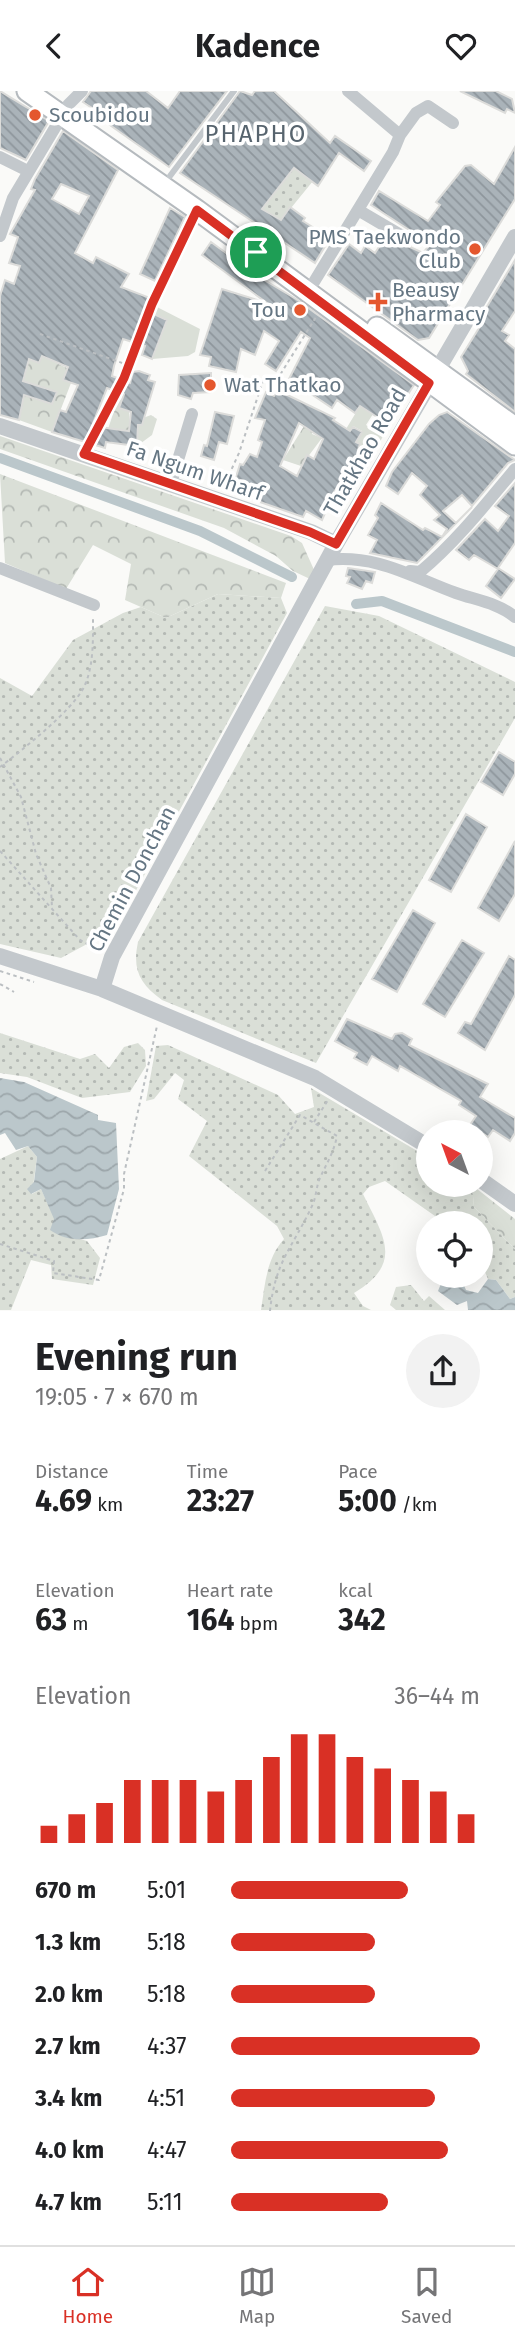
<!DOCTYPE html>
<html lang="en">
<head>
<meta charset="utf-8">
<style>
	:root { --surface:#fff; --page:#f2f2f2; --text:#202124; --muted:#757577; --line:#e0e0e0; --accent:#d93025 }
	body { margin:0; font-family:"Fira Sans",sans-serif; background:var(--page); color:var(--text); height:100vh; display:flex; flex-direction:column; font-size:26px; white-space:nowrap }
	* { box-sizing:border-box; margin:0 }
	p { font-size:23px; color:var(--muted) }
	.icon { flex:none; width:38px; height:38px; fill:none; stroke:currentColor; stroke-width:2; stroke-linecap:round; stroke-linejoin:round }
	.map { position:relative; height:1220px; overflow:hidden }
	.drawer { display:flex; flex-direction:column; background:var(--surface); flex:1 }
	.drawer>* { flex:none }
	.needle { width:46px; rotate:319deg }
	.fabs { position:absolute; left:416px; top:1029px; display:grid; gap:14px }
	.fabs a { display:grid; place-items:center; width:77px; height:77px; border-radius:50%; background:var(--surface); box-shadow:0 7px 28px #0002; font-size:35px }
	.pin { position:absolute; display:grid; place-items:center; width:60px; height:60px; color:#fff; margin:-30px; border:4px solid #fff; border-radius:50%; box-shadow:0 2px 7px #0007 }
	.round { display:grid; place-items:center; flex:none; width:74px; height:74px; border-radius:37px; background:var(--page) }
	.head { display:flex; align-items:center; justify-content:space-between; height:119px; padding:0 35px }
	h1 { font-size:38px; font-weight:700; line-height:52px }
	.metrics { display:grid; grid-template-columns:repeat(3,1fr); gap:10px; height:119px; padding:7px 35px }
	.metrics div { display:grid; align-content:center }
	.metrics b { font-size:30px; font-weight:700 }
	.metrics small { font-size:19px; font-weight:400 }
	.metrics p { font-size:19px }
	.chart { height:196px; padding:14px 35px }
	.chart p { display:flex; justify-content:space-between }
	.chart svg { width:100%; height:126px; margin-top:7px; stroke:var(--accent); stroke-width:6 }
	ul { padding:0 35px; list-style:none; font-size:23px }
	li { display:grid; grid-template-columns:112px 84px 1fr; align-items:center; height:52px }
	li i { height:18px; border-radius:9px; background:var(--accent) }
	header { display:flex; justify-content:space-between; align-items:center; height:91px; padding:0 35px; background:var(--surface); font-size:32px; font-weight:700 }
	.tab-bar { display:flex; justify-content:space-around; align-items:center; height:98px; border-top:2px solid var(--line); background:var(--surface); font-size:19px; color:var(--muted) }
	.tab-bar a { display:grid; justify-items:center; gap:4px }
	.tab-bar .active { color:var(--accent) }
	.map>svg:first-child { display:block }
</style>
</head>
<body>
<header><svg class="icon" aria-label="back" viewBox="0 0 24 24"><path d="M15 5l-7 7 7 7"/></svg>Kadence<svg class="icon" aria-label="heart" viewBox="0 0 24 24"><path d="M12 20l-8-8c-3-5 5-10 8-4 3-6 11-1 8 4z"/></svg></header>
<div class="map">
<svg width="515" height="1220" viewBox="0 0 515 1220">
	<defs>
		<pattern id="grass-dots" width="8" height="8" patternUnits="userSpaceOnUse" patternTransform="scale(1.75)"><rect width="8" height="8" fill="#dadfd7"/><path d="M2 2h.1M6 6h.1" fill="none" stroke="#b4b9b4" stroke-width="1.8" stroke-linecap="round"/></pattern>
		<pattern id="forest-crowns" width="20" height="18" patternUnits="userSpaceOnUse" patternTransform="scale(1.75)"><rect width="20" height="18" fill="#dadfd7"/><path d="M2 6a3 3 0 1 1 6 0M12 15a3 3 0 1 1 6 0" fill="none" stroke="#b4b9b4"/></pattern>
		<pattern id="water-waves" width="16" height="10" patternUnits="userSpaceOnUse" patternTransform="scale(1.75)"><rect width="16" height="10" fill="#bbc7cb"/><path d="M0 5q4-4 8 0t8 0" fill="none" stroke="#9ca6aa"/></pattern>
		<pattern id="building-back-hatch" width="6" height="6" patternUnits="userSpaceOnUse" patternTransform="scale(1.75)"><rect width="6" height="6" fill="#aab3b9"/><path d="M-1 5l2 2M0 0l6 6M5-1l2 2" fill="none" stroke="#8e969c"/></pattern>
	</defs>
	<rect width="100%" height="100%" fill="#fafaf8"/>
	<path fill="url(#grass-dots)" d="M294,77L313,90L269,144L261,138L271,123L259,116Z
		M218,503L281,507L287,522L115,838L61,867L0,853V587L32,605L73,549L123,522L141,516L166,527Z
		M325,515L379,525L515,591V627L316,972L162,909C140,893 132,879 138,851Z
		M0,942L80,968L95,963L109,977L124,956L138,952L145,959L146,975L130,1001L82,1007L27,986L0,982Z
		M168,954L278,1004L295,1023L314,1016L311,997L429,1067V1094H472L474,1116L515,1158V1206L510,1208L496,1189L488,1188L481,1172V1132H445L385,1090L369,1096L363,1103C384,1146 404,1172 354,1202L363,1215L371,1219H261C265,1194 266,1168 284,1148L277,1135L189,1065L207,1030L178,1008L184,989L175,982L154,1008L146,1010L156,955Z
		M28,1055L37,1066L32,1103L41,1098L62,1143L87,1150L100,1167L93,1194L52,1188L51,1174L31,1169L11,1219H0V1068Z
		M411,1194L424,1210L429,1205L445,1219H396L390,1214L396,1196Z"/>
	<path fill="url(#forest-crowns)" d="M42,265L67,277L63,289L71,292L52,341L19,329V304L29,268Z
		M118,308L122,309L119,317L129,320L130,333L141,334L143,327L151,324L157,328L152,344L137,355V341L108,338Z
		M306,332L313,339L312,343L322,347L301,375L283,369Z
		M0,345L291,445L302,452L315,481L310,488L293,480L276,465L224,437L0,358Z
		M0,383L286,492L281,507L218,503L166,527L125,509L131,473L93,454L66,498L5,472Z
		M472,1094L515,1128V1158L474,1116Z"/>
	<path fill="#dadfd7" d="M157,216L200,238L195,261L188,265L152,268L162,239L154,223Z
		M360,315L373,323L366,334L383,345L373,365L356,351L362,340L353,335L350,340L346,338Z"/>
	<path fill="url(#water-waves)" d="M0,987L24,991L98,1024V1029L116,1032L119,1098L107,1144C87,1150 67,1151 50,1139L54,1128L41,1098L31,1103L27,1098L34,1091L37,1066L28,1055L16,1059L5,1042L0,1044Z
		M444,1185H460L466,1199L478,1202L488,1188L496,1189L510,1208L515,1206V1219H468L467,1210L457,1214L438,1200Z"/>
	<g fill="none" stroke-linecap="round" stroke-linejoin="round">
		<path stroke="#bbc7cb" stroke-width="10" d="M0,367L200,440L292,486
			M356,513L382,510L515,561"/>
	</g>
	<path fill="url(#building-back-hatch)" stroke="#dcdcda" stroke-width="2" fill-rule="evenodd" d="M0,0L49,30L26,69L0,57Z
		M91,0H146L168,17L180,0H227L169,76L93,22L95,19L83,11Z
		M240,0L252,4L255,0H274L330,52L335,45L371,70L364,80L339,62L318,95L294,77L262,118L281,129L290,116L305,127L303,130L330,147L315,172L180,82Z
		M460,0H496L512,8L515,22L507,18L505,22Z
		M63,40L118,79L75,162L93,172L96,166L129,183L121,196L150,207L145,219L167,229L152,268L142,264L145,255L123,248L114,275L112,285L130,292L133,281L139,280L150,284L148,289L155,291L142,334H138L137,355L106,351L105,357L52,341L60,319L66,321L78,294L63,289L68,276L42,265L39,272L29,268L23,290L57,301L52,313L24,304L19,329L0,324V205L5,189L14,193L20,175L9,172L18,146L10,143L35,99L31,98L35,88ZM61,93L89,105L79,123L52,108ZM107,297L124,303L119,317L131,321L129,340L92,335Z
		M515,56V108L429,247L418,249L328,184L349,153L361,162L365,155L375,162L386,145L403,155L411,151L413,145L409,139L371,114L379,100L428,130L440,114L436,111L465,75L471,74L494,93ZM419,140L432,151L423,162L410,156Z
		M170,117L185,126L155,190L140,183Z
		M211,151L256,184L296,208L414,294L393,326L386,320L380,328L360,315L355,322L337,309L332,317L289,288L310,247L301,241L276,280L265,273L279,250L264,240L255,264L241,258L236,281L209,275L211,266L200,264L222,198L267,212L202,164Z
		M515,169V220L502,240L509,244L505,250L515,258V321L466,283L468,280L461,266L484,229L480,227Z
		M211,282V301L193,302L191,308L178,304L179,284Z
		M277,299L335,327L333,329L350,340L353,336L362,341L356,351L360,353L358,359L372,367L349,406L336,398L322,419L326,420L322,429L306,420L303,426L226,399L231,384L236,386L240,373L243,374L250,363L257,366L262,351L258,349L265,329L255,327L266,301L274,305ZM299,332L323,348L314,368L307,364L297,385L280,375Z
		M215,321L234,325L227,353L219,351L214,369L201,365L204,354L207,355Z
		M447,321L515,369L508,372L472,415L462,404L443,420L456,432L472,416L417,472L370,462L377,449L368,444L378,427L375,424L381,412L423,439L425,437L442,446L447,438L434,429L440,424L420,404L427,395L412,382L398,403L386,395L392,381L429,333L439,324Z
		M515,392V452L498,477L515,488L501,507L486,495L498,478L474,464L469,469L456,459L485,428L498,440L509,425L495,415Z
		M348,477L375,481L372,492L366,490L362,498L347,492L350,486L346,485Z
		M499,661L515,671V683L503,704L481,691Z
		M466,723L487,736L451,801L429,789Z
		M515,750V803L499,830L478,817Z
		M413,819L435,832L397,901L372,888Z
		M462,849L484,862L445,926L423,913Z
		M509,865L515,869V904L485,959L458,942L465,931L471,933Z
		M347,928L392,948L395,943L402,942L412,948L409,954L488,993L480,1006L515,1027V1042L510,1050L493,1039L488,1046L470,1034L476,1025L459,1014L461,1010L400,975L398,980L372,965L367,974L354,967L357,962L335,950Z"/>
	<g fill="none" stroke-linecap="round" stroke-linejoin="round">
		<g stroke="#b5babe" stroke-width="23">
			<path id="primary" d="M27,0L197,119L515,354
				M377,236L515,336"/>
		</g>
		<path stroke="#bbbfc2" stroke-width="2" stroke-dasharray="3.5 3.5" stroke-linecap="butt" d="M40,243L128,274
			M89,353L124,287L152,213L190,132
			M223,397L239,362L264,287L275,292L316,226
			M0,667L21,706L36,763L51,797L52,817
			M0,676C22,659 72,620 84,596C94,575 93,548 93,525
			M0,760L80,849L99,859
			M0,880L34,891
			M0,893L14,901
			M314,1031L328,1009
			M265,1080L300,1024L337,1045C333,1064 326,1073 319,1089C316,1098 316,1107 312,1115C293,1156 275,1170 270,1220
			M0,1153L54,1170L53,1182L99,1189L124,1098V1083L157,935"/>
		<path stroke="#c3c8cc" stroke-width="6" d="M170,85L234,0"/>
		<path stroke="#c3c8cc" stroke-width="12" d="M68,14L82,0
			M400,44L416,22L428,15L453,32
			M0,66L28,80
			M358,119L404,146
			M0,145L13,107L62,25
			M314,191L393,61L400,44L348,0
			M171,392L192,323
			M327,469C376,463 412,486 456,502C476,509 498,512 515,526
			M0,477L94,514
			M410,480L420,481C456,451 485,414 515,378"/>
		<path stroke="#c3c8cc" stroke-width="16" d="M0,335L311,441L336,453
			M0,865L102,898L315,987L429,1056
			M102,898L112,866L336,453L515,146
			M481,1089L515,1113"/>
		<use href="#primary" stroke="#fff" stroke-width="19"/>
	</g>
	<g fill="none" stroke-linecap="round" stroke-linejoin="round">
		<g stroke="#fff" stroke-width="14">
			<path id="route" d="M197,119L429,292L336,453L310,441L84,363L124,287L152,213Z"/>
		</g>
		<use href="#route" stroke="#d93025" stroke-width="9"/>
	</g>
	<g fill="#e4572e" stroke="#fff" stroke-width="2.5">
		<circle cx="35" cy="24" r="7"/>
		<circle cx="475" cy="158" r="7"/>
		<path d="M374.5 200.5h7v7h7v7h-7v7h-7v-7h-7v-7h7z"/>
		<circle cx="300" cy="219" r="7"/>
		<circle cx="210" cy="294" r="7"/>
	</g>
	<g text-anchor="middle" dominant-baseline="central" stroke-width="7" stroke-linejoin="round" paint-order="stroke">
		<g font-size="21" fill="#657683" stroke="#fff" text-anchor="start">
			<text x="49" y="24">Scoubidou</text>
			<text x="461" y="146" text-anchor="end">PMS Taekwondo<tspan x="461" dy="24">Club</tspan></text>
			<text x="392" y="199">Beausy<tspan x="392" dy="24">Pharmacy</tspan></text>
			<text x="286" y="219" text-anchor="end">Tou</text>
			<text x="224" y="294">Wat Thatkao</text>
		</g>
		<g font-size="21" fill="#657683" stroke="#fff">
			<text transform="translate(365 361) rotate(-60)">Thatkhao Road</text>
			<text transform="translate(195 380) rotate(19)">Fa Ngum Wharf</text>
			<text transform="translate(132 788) rotate(-62)">Chemin Donchan</text>
		</g>
		<g font-size="24" letter-spacing="2" fill="#57646e" stroke="#fff">
			<text x="256" y="43">PHAPHO</text>
		</g>
	</g>
</svg>
<div class="fabs">
<a><svg class="needle" viewBox="-14 -14 28 28"><path d="M0-13l5 13h-10z" fill="#e53935"/><path d="M0 13l5-13h-10z" fill="#757577"/></svg></a>
<a><svg class="icon" aria-label="locate" viewBox="0 0 24 24"><circle cx="12" cy="12" r="6"/><path d="M12 2v4M12 18v4M2 12h4M18 12h4"/></svg></a>
</div>
<div class="pin" style="left:256px;top:161px;background:#1e9e55"><svg class="icon" aria-label="arrive" viewBox="0 0 24 24"><path d="M6 21V4h12l-3 4 3 4H6"/></svg></div>
</div>
<section class="drawer">
<div class="head"><div><h1>Evening run</h1><p>19:05 · 7 × 670 m</p></div><a class="round"><svg class="icon" aria-label="share" viewBox="0 0 24 24"><path d="M12 15V3M7 8l5-5 5 5M5 13v7h14v-7"/></svg></a></div>
<div class="metrics">
<div><p>Distance</p><b>4.69<small> km</small></b></div>
<div><p>Time</p><b>23:27</b></div>
<div><p>Pace</p><b>5:00<small> /km</small></b></div>
</div>
<div class="metrics">
<div><p>Elevation</p><b>63<small> m</small></b></div>
<div><p>Heart rate</p><b>164<small> bpm</small></b></div>
<div><p>kcal</p><b>342</b></div>
</div>
<div class="chart"><p><span>Elevation</span>36–44 m</p>
<svg viewBox="0 0 160 44" preserveAspectRatio="none"><path d="M5 44V38M15 44V34M25 44V30M35 44V22M45 44V22M55 44V22M65 44V26M75 44V22M85 44V14M95 44V6M105 44V6M115 44V14M125 44V18M135 44V22M145 44V26M155 44V34"/></svg>
</div>
<ul>
<li><b>670 m</b>5:01<i style="width:71%"></i></li>
<li><b>1.3 km</b>5:18<i style="width:58%"></i></li>
<li><b>2.0 km</b>5:18<i style="width:58%"></i></li>
<li><b>2.7 km</b>4:37<i style="width:100%"></i></li>
<li><b>3.4 km</b>4:51<i style="width:82%"></i></li>
<li><b>4.0 km</b>4:47<i style="width:87%"></i></li>
<li><b>4.7 km</b>5:11<i style="width:63%"></i></li>
</ul>
</section>
<nav class="tab-bar">
<a class="active"><svg class="icon" aria-label="home" viewBox="0 0 24 24"><path d="M3 11l9-7 9 7M6 9v11h12V9"/></svg>Home</a>
<a><svg class="icon" aria-label="map" viewBox="0 0 24 24"><path d="M3 6l6-2 6 2 6-2v14l-6 2-6-2-6 2zM9 4v14M15 6v14"/></svg>Map</a>
<a><svg class="icon" aria-label="saved" viewBox="0 0 24 24"><path d="M7 4h10v16l-5-4-5 4z"/></svg>Saved</a>
</nav>
</body>
</html>
